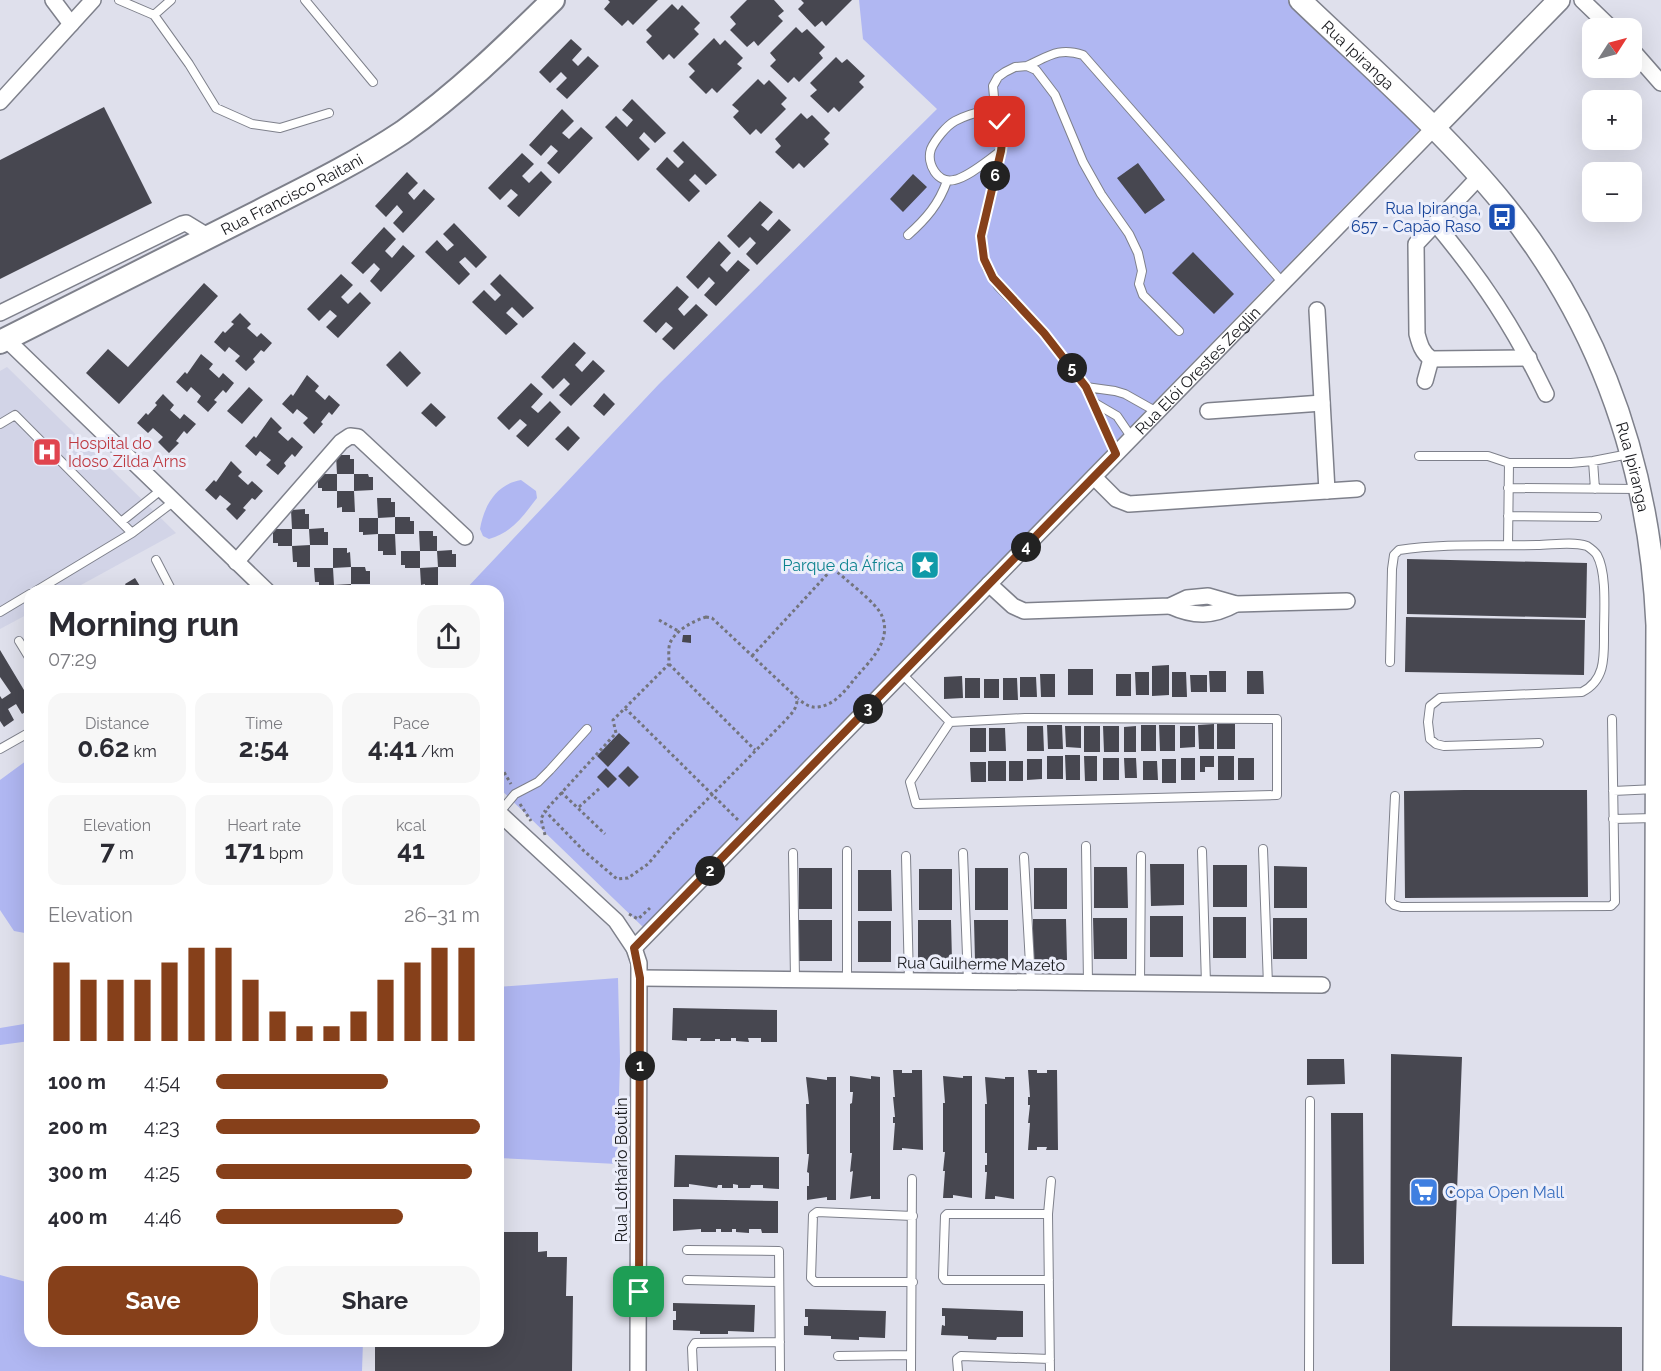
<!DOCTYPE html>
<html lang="en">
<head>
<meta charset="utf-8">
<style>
	:root { --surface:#fff; --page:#f7f7f7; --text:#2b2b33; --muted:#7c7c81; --accent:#86401a }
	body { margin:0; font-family:Raleway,sans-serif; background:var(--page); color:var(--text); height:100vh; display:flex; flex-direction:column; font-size:22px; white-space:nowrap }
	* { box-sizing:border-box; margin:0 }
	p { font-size:20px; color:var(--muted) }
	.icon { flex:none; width:33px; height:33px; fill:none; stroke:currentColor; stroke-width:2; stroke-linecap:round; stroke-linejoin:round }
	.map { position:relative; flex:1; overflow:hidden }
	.drawer { position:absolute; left:24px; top:585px; width:480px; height:762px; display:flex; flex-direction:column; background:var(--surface); border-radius:18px; box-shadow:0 6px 24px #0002 }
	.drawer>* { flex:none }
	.needle { width:39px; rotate:54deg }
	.buttons { position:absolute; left:1582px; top:18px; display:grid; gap:12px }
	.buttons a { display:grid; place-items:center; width:60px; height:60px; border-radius:12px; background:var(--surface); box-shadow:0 6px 24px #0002; font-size:30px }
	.pin { position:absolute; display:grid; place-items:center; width:51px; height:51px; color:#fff; margin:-26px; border-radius:12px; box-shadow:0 3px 9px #0006 }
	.km { position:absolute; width:30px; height:30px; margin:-15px; border-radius:50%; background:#222; color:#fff; font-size:16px; line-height:30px; text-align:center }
	.round { display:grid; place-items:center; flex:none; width:63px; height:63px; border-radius:18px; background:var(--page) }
	.overview { display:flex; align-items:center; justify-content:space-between; height:102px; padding:0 24px }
	h1 { font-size:33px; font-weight:700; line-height:45px }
	.stats { display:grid; grid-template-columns:repeat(3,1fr); gap:9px; height:102px; padding:6px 24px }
	.stats div { display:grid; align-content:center; border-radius:15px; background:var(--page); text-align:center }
	.stats b { font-size:26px; font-weight:700 }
	.stats small { font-size:16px; font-weight:400 }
	.stats p { font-size:16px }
	.chart { height:168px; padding:12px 24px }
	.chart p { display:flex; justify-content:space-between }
	.chart svg { width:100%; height:108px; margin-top:6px; stroke:var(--accent); stroke-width:6 }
	.cta { display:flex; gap:12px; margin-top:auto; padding:12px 24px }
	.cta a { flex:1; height:69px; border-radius:18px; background:var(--accent); color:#fff; font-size:24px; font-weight:700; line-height:69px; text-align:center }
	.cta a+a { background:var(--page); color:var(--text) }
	ul { padding:0 24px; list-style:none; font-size:20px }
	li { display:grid; grid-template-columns:96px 72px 1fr; align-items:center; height:45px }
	li i { height:15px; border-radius:8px; background:var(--accent) }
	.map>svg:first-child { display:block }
</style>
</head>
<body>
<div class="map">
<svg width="1661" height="1371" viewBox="0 0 1661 1371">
	<rect width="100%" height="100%" fill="#dfe0ec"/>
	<path fill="#d2d4e7" d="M7,367L176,533L70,591H30V613L0,629V371Z"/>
	<path fill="#b0b7f2" d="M859,0H1288L1420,129L643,927L498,787V591H464L659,384L937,109L863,39Z
		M521,480L536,491L537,498C523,516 512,533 489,539L483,536L480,529C484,505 497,484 521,480Z
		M30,758V934L14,931L0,910V780Z
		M618,978L620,1061L617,1164L498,1158V987Z
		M30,1023V1041L0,1045V1028Z
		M0,1275L30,1283V1341H363L362,1371H0Z"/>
	<path fill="#474750" d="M608,0H658L633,25L628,20L622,26L604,9L610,2Z
		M747,0H774L784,11L778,16L783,21L758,46L754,41L747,47L730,30L736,24L730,17Z
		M801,0H852L826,26L822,21L815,27L798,9L804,3Z
		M672,4L678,10L682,5L700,23L694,29L699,34L674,59L669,54L663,60L646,42L652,36L646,30Z
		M796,27L802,33L807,29L825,47L819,53L823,58L799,82L794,77L788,83L770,66L776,60L770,53Z
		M714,38L720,45L725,40L743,58L737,64L742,68L717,93L712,88L706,94L689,77L695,71L688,64Z
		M571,39L582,49L572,60L578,66L588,56L599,66L567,99L556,89L567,78L561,72L550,83L539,72Z
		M836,57L842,63L847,59L865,76L859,82L864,87L839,112L834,107L828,113L810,96L817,90L810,83Z
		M758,79L764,85L769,80L787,98L781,104L786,109L761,134L756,129L750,135L733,117L739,111L732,105Z
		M632,99L666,133L655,143L644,132L639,138L650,149L638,161L605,127L616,116L627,127L633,120L622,110Z
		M104,107L152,203L0,279V160Z
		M562,109L574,121L562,133L569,139L581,127L593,138L559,174L547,163L558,151L551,145L541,156L529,145Z
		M801,113L807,119L812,115L830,133L824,139L829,144L804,168L799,163L793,169L775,152L781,146L775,139Z
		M683,141L717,175L706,185L695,174L689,180L700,191L689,202L656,169L667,157L678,168L684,162L673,151Z
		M522,153L534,164L522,176L529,183L541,171L552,182L519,217L507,206L518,195L511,189L500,200L488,188Z
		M1138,163L1165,200L1145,214L1117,178Z
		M407,172L418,183L408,193L414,200L424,189L435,199L403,233L393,223L403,212L397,205L386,217L375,206Z
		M913,174L927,187L903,212L890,199Z
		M760,201L773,212L761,225L768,231L779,219L791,230L757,265L746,254L756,243L750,237L739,248L727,236Z
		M454,223L487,257L476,268L465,257L459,262L470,274L459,285L425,252L437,240L447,251L454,245L443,234Z
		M384,227L396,239L385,251L392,258L403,245L415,256L381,292L370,281L380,269L374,263L363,274L351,263Z
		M719,241L731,253L720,265L727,272L738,260L750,270L716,306L704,295L715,283L709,277L698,289L686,277Z
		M1193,252L1234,294L1214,314L1172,273Z
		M341,274L353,285L341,297L348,304L360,292L371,303L338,338L326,327L337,316L330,310L319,321L307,309Z
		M500,274L534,308L523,318L512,307L506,313L518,324L506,335L472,302L484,290L495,301L501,295L490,284Z
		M204,283L218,296L119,404L86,373L108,349L128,367Z
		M677,286L689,297L678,309L684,316L696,304L708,315L674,350L662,339L673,328L666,322L656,333L643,321Z
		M240,313L251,324L247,328L257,337L261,333L272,343L264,352L261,350L253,359L255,362L246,371L235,361L240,356L229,347L225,352L214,342L223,331L225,333L234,324L231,322Z
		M574,342L586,353L575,365L582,372L593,360L605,371L571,406L559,395L570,384L564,378L553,389L541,377Z
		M400,351L421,373L407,387L386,365Z
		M201,354L213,364L209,369L219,378L223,373L234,383L226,393L223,390L214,400L217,402L208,412L197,402L201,396L191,387L187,392L176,382L185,372L187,374Z
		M307,375L319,386L315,391L325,400L329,395L340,405L332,415L329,412L321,422L323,424L314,434L303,423L308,418L297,409L293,414L282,404L291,394L293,396Z
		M531,383L543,394L531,407L538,413L550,401L561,412L528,447L516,436L527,425L520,419L509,430L497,418Z
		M249,387L263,400L242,424L227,411Z
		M604,393L615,404L604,416L593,406Z
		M163,394L174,405L170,410L180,419L184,414L196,424L187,434L184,431L176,441L179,443L169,453L158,442L163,437L153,428L148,433L137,423L146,413L148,415L157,405L155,403Z
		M431,403L446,417L436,427L421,413Z
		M271,417L282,428L278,432L288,441L292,437L303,447L295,457L292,454L284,463L286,466L278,475L266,465L271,460L260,451L256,456L245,446L254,436L256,438Z
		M568,426L580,438L568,451L555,439Z
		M336,455H350V459H354V474H337Z
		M231,461L242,472L238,476L248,485L252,481L263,491L255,500L252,498L243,508L246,510L237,520L226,509L231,504L220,495L216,500L205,490L214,480L216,482Z
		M318,474H337V491H322V488H318Z
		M354,474H368L369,477H373V490L354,491Z
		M337,491H354L355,512H342V507L337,508Z
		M377,498H391V502H395V517L378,518Z
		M305,509V514H309V529L324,528V532H328V545H310L309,529H292L291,510Z
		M395,517H410V521H414V534H395L396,555H383V551H378V534H395Z
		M359,518H378V534L363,535V532H359Z
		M273,529H292V546L310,545V567H297V562H293L292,546H278V543H273Z
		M419,531H433V536H437V551H420Z
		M333,548H347V553L350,552L351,567H365L366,571H370V584H351V567L333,568Z
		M452,550V554H456V567H438L437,551Z
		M401,551H420V568H405V565H401Z
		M1407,559L1587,563L1586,618L1407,614Z
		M438,567V588L425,589V584L421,585L420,568Z
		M314,568H333L334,585H319V582H315Z
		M135,578L143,591H129L125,584Z
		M351,584V591H334V585Z
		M1406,617L1585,620L1584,675L1405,672Z
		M683,635H691V643L682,642Z
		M0,650L30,700V709L22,714L16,704L8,709L14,720L4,727L0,721V696L2,699L11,693L0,677Z
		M1169,665V695L1152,696V666Z
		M1068,669H1093V695H1068Z
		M1209,671H1226V692H1210Z
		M1247,671H1263L1264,694H1247Z
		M1135,672H1149V695H1136Z
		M1172,672H1186L1187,697H1172Z
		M1040,674H1055V697H1041Z
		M1116,674H1131V696H1116Z
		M1190,675H1207V692H1191Z
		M962,676L963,698L944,699V677Z
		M1020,677H1036L1037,697H1020Z
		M965,678H980V698H965Z
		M1003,678H1017L1018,700H1003Z
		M984,679H999V698H984Z
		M1214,724V749H1199L1198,725Z
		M1217,724H1235V749H1217Z
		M1047,725H1062L1063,749H1048Z
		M1141,725H1156V751H1141Z
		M1159,725H1175V751H1160Z
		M1027,726H1043L1044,751H1027Z
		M1065,726H1081V748L1066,747Z
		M1084,726H1100V752H1084Z
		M1103,726H1119V752H1104Z
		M1136,726V752H1124V727Z
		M1180,726H1195V747L1180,748Z
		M970,728H986V752H970Z
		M989,728H1005L1006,751H989Z
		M619,733L630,743L608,767L597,756Z
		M1065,755H1080V780H1066Z
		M1047,756H1063V779H1047Z
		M1084,756H1097V781H1085Z
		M1200,756H1214V767H1205V772H1200Z
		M1218,756H1234V780H1218Z
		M1103,758H1119V780H1103Z
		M1124,758H1136L1137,778H1125Z
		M1181,758H1195V780H1181Z
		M1238,758H1254V780H1238Z
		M1027,759H1042V779L1027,780Z
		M1162,759H1176V783H1162Z
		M988,761H1006V781H988Z
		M1009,761H1023V781H1009Z
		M1143,761H1157L1158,780H1143Z
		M970,762H986V782H971Z
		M628,766L639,777L629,787L618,776Z
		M606,768L617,779L608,788L597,777Z
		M1464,790H1587L1588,897L1405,898L1404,791Z
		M1150,864H1184V905L1151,906Z
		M1213,865H1247V907H1213Z
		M1274,866L1307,867V908H1274Z
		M1094,867H1127L1128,908H1094Z
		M799,868H832V909H799Z
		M975,868H1008V910H975Z
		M1034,868H1067V909H1034Z
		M919,869H952V910H919Z
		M858,870H891L892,911H858Z
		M1150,916H1183V957H1150Z
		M1213,917H1246V958H1213Z
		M1093,918H1127V959H1094Z
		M1273,918H1307V959H1273Z
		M1033,919H1066L1067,960H1033Z
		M798,920H832V961H798Z
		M918,920H951L952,961H918Z
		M974,920H1008V961H975Z
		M858,921H891V962H858Z
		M673,1008L777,1010V1042H761V1038H748L749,1042L736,1041V1038H731V1041H720V1039H715V1041H700L701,1038H687V1041L672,1040Z
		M1391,1054L1462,1057L1452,1326L1622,1327V1371H1390Z
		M1307,1059H1344L1345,1084L1307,1085Z
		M893,1070H902V1073H912V1070H922L923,1150L902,1148V1150H893L895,1123H893V1117H895L893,1097H895Z
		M1028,1070H1037V1073H1047V1070H1057L1058,1150H1046L1047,1147H1037V1150H1028L1030,1123H1028L1030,1105H1028V1097H1030Z
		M850,1076L871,1079V1076L880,1077V1199H871V1196L850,1199L853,1171L850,1172L852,1153H850V1104L852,1103L853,1092H850Z
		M943,1076L963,1078V1076H972V1198L953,1195V1198H943L945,1171H943L945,1152H943V1103H945Z
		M806,1077L827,1080V1077H836V1200H827V1197L807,1200V1186H809V1173L807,1172L809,1154H807L806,1104H809Z
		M985,1077L1005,1079V1077H1014V1199L995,1196V1199H985L987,1172H985V1165H987V1153H985V1104H987Z
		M1331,1113H1363L1364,1264H1332Z
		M675,1155L779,1157V1189L763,1188V1185H751L750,1188H738V1185L733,1184V1188H722V1185H718L717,1188L689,1184V1187H674Z
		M673,1199L778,1201V1233H762L761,1229H749V1233L736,1232V1229H732V1232H721V1229H716V1232H701V1229L673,1231Z
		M498,1232H538V1252L547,1251V1257H567L566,1296H573L572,1371H375V1341H498Z
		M673,1303L755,1305L754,1332L728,1331V1334H700V1331L673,1330V1320H676V1311H673Z
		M942,1308L1023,1311V1337H997L996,1340L968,1339V1336L941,1335L942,1325L945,1326V1316H942Z
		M805,1309L886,1311L885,1338L859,1337V1340L831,1339V1336L804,1335V1326H808V1317H805Z"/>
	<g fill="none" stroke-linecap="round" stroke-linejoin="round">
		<g stroke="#7e808b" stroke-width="10">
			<path id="lane" d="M119,0L154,15
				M171,0L154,15L189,64L216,108L252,124L280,128L329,113
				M305,0L373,82
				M1027,66C1049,56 1059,47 1083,55L1283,283
				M995,108C982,111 967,114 955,121C946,126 935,140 931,149C926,164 938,184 954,180C969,177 989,159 1001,151
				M908,235C926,219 939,204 947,181
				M1086,387L1115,391L1125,394L1157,412
				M1093,402L1117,416L1132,438
				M0,424L15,415L132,533L36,591
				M1116,454L1086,387L1044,333L998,286L987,268L984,259L981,236L1001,151L1003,134L995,108L993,86L998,77L1005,72L1015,67L1027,66L1036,70L1055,95L1083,162L1101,194L1129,234L1138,253L1142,271L1139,284L1143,295L1179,331
				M1419,456H1488L1509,463H1571L1593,461L1629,454
				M1593,461L1595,489
				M1508,488L1638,489
				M1508,516L1597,517
				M121,522L161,490
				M132,533L173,502
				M1508,545L1509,463
				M156,560L172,591
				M0,612L30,594
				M19,641L30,659
				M1390,662L1392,569L1394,555L1399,550C1444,543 1491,546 1537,545C1552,545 1572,541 1587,546C1590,548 1595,552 1597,555C1607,573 1604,611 1604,632C1604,656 1606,680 1582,692L1440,698L1430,706L1428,722L1430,739L1436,744L1444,746L1539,743
				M902,674L950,722L1025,718L1277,719V795L916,804L910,782L950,722
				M0,749L30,732
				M1613,791L1656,789
				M1395,796L1390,901L1394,905L1401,907L1611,906L1615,902L1612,719
				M499,813L515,794L538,782L550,770L587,729
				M1613,819L1654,818
				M1086,846L1088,983
				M1263,849L1268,985
				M847,851V980
				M1202,851L1206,984
				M793,853L795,979
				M963,853L968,981
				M906,856L909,981
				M1024,857L1031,982
				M1140,983L1141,856
				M1048,1214H947L945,1216L943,1277L945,1280H1049
				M687,1250L779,1251L780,1371
				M687,1280L779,1282
				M913,1282H815L811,1278L813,1215L817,1212L913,1216
				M838,1356L911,1355
				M693,1371L692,1348L695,1343L780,1342
				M911,1371L912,1179
				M958,1371L957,1359L961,1356L1050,1359
				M1050,1371L1048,1214L1051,1181
				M1309,1371L1310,1101"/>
		</g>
		<g stroke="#7e808b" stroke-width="18">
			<g id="street">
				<path d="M53,0L71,24"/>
				<path d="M1582,0L1611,28"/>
				<path d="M1632,50L1661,83"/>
				<path d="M0,102L93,0"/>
				<path d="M1479,177L1416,244L1417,334C1420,345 1422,352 1431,359L1529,358"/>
				<path d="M1435,223C1482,279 1515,329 1546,394"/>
				<path d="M1317,310L1327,491"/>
				<path d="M0,313L182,224L186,223L209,237"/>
				<path d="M6,339L267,591"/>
				<path d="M1425,381L1431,359"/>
				<path d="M1208,411L1322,403"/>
				<path d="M1094,477L1116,499L1129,504L1357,489"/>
				<path d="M236,562L341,442L350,436L358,437L465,537"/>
				<path d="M989,584L1013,606L1024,611L1170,606L1187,598L1208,596L1236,604L1347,601"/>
				<path d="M1170,606C1194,617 1213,617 1236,604"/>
				<path d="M498,812L616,921L634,948L639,963L638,1371"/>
				<path id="s1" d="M634,948L1433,129"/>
				<path d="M640,978L1322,985"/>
			</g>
		</g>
		<g stroke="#7e808b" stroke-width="24">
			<g id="secondary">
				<path id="s2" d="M1300,0C1369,66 1445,132 1505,206C1602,327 1650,470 1657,625L1654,1371"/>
				<path d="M1433,129L1559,0"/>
			</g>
		</g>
		<g stroke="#7e808b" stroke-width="26">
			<g id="primary">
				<path id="s3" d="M0,342C84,299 168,258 252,215C303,189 355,164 403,132C458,93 505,47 553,0"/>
			</g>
		</g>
		<path stroke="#73747c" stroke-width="3" stroke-dasharray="3 3" stroke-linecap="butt" d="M706,617L712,618L797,698C798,710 788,717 781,725L675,832L648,864L628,878L617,879L584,851L545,811L616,733L613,720L669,664C669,658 668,648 670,643C676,630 693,621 706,617Z
			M659,620L680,632
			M752,656L833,568C844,579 877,603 882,616C892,640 871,660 857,676C847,688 836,705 818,707C810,708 805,704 798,699
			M669,664L755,750
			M625,708L739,821
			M498,762L511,784
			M561,792L605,834
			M520,804L531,821
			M579,807L600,788
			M545,835L541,819L545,811
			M629,914L638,919L650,908"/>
		<use href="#lane" stroke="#fff" stroke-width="8"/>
		<use href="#street" stroke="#fff" stroke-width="15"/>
		<use href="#secondary" stroke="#fff" stroke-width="21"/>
		<use href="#primary" stroke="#fff" stroke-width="22"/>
	</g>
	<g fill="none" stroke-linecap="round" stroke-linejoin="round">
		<g stroke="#fff" stroke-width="12">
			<path id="route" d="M639,1292L640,978L634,948L1116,454L1086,387L1044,333L993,278L984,259L981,236L1001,151L1003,134L1000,122"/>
		</g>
		<use href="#route" stroke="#86401a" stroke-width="8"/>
	</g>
	<defs>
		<g id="bus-square" transform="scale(1.5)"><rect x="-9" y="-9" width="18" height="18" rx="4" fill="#1a4fb4" stroke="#eceefa"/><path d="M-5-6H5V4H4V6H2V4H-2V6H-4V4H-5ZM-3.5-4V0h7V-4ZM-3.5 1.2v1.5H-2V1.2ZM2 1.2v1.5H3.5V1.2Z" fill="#fff"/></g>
		<g id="hospital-square" transform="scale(1.5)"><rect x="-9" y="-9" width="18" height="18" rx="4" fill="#e0444e" stroke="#eceefa"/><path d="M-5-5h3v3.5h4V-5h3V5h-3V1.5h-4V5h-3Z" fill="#fff"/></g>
		<g id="sight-square" transform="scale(1.5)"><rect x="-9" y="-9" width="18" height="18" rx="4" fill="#0f9aa8" stroke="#eceefa"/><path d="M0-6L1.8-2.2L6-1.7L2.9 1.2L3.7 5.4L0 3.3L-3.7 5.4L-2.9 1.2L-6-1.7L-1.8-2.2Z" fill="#fff"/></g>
		<g id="supermarket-square" transform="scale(1.5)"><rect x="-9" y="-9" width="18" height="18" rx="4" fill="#3f7fe0" stroke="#eceefa"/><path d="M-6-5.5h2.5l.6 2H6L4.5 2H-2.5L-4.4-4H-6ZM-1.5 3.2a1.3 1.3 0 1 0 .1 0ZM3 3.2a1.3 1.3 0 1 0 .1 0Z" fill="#fff"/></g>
	</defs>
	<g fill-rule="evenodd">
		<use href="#bus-square" x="1502" y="217"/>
		<use href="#hospital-square" x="47" y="452"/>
		<use href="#sight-square" x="925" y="565"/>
		<use href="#supermarket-square" x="1424" y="1192"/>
	</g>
	<g text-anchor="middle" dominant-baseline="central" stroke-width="6" stroke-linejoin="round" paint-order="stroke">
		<g font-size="16" fill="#1a1b1f" stroke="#eceefa">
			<text stroke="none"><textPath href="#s2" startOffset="80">Rua Ipiranga</textPath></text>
			<text stroke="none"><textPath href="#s3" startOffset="327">Rua Francisco Raitani</textPath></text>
			<text stroke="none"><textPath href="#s1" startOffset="807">Rua Elói Orestes Zeglin</textPath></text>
			<text stroke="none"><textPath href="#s2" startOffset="584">Rua Ipiranga</textPath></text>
			<text transform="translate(981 964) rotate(1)">Rua Guilherme Mazeto</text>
			<text transform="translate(621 1170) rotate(-90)">Rua Lothário Boutin</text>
		</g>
		<g font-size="16" fill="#164399" stroke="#eceefa" text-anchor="end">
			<text x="1481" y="208">Rua Ipiranga,<tspan x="1481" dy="18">657 - Capão Raso</tspan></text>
		</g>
		<g font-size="16" fill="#be3a42" stroke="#eceefa" text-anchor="start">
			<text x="68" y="443">Hospital do<tspan x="68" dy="18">Idoso Zilda Arns</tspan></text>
		</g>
		<g font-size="16" fill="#0d838f" stroke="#eceefa" text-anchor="end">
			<text x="904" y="565">Parque da África</text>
		</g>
		<g font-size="16" fill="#366cbe" stroke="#eceefa" text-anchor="start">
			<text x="1445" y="1192">Copa Open Mall</text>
		</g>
	</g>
</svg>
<div class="buttons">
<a><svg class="needle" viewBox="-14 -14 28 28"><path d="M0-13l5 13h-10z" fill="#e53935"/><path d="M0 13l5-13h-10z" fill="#7c7c81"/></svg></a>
<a>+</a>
<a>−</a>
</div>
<div class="pin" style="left:639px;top:1292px;background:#1e9e55"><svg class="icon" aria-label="arrive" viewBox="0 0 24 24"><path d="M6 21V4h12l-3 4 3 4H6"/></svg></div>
<div class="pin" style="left:1000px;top:122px;background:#d93025"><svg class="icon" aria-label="check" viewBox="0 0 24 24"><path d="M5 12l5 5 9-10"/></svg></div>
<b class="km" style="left:640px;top:1066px">1</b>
<b class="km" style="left:710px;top:871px">2</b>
<b class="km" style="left:868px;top:709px">3</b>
<b class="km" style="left:1026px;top:547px">4</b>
<b class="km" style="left:1072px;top:368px">5</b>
<b class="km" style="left:995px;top:176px">6</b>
<section class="drawer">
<div class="overview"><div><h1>Morning run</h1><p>07:29</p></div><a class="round"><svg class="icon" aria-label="share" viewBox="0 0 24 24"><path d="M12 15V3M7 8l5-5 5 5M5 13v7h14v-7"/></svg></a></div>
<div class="stats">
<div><p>Distance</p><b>0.62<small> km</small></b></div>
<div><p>Time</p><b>2:54</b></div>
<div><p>Pace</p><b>4:41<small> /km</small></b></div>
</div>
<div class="stats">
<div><p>Elevation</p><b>7<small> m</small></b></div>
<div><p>Heart rate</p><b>171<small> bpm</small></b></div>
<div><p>kcal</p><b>41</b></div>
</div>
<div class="chart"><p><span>Elevation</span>26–31 m</p>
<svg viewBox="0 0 160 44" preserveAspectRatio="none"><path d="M5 44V12M15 44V19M25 44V19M35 44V19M45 44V12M55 44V6M65 44V6M75 44V19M85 44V32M95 44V38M105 44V38M115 44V32M125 44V19M135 44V12M145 44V6M155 44V6"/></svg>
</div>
<ul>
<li><b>100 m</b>4:54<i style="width:65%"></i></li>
<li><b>200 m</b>4:23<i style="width:100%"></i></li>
<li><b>300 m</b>4:25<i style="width:97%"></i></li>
<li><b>400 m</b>4:46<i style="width:71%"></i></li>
</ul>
<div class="cta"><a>Save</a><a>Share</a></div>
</section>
</div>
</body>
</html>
